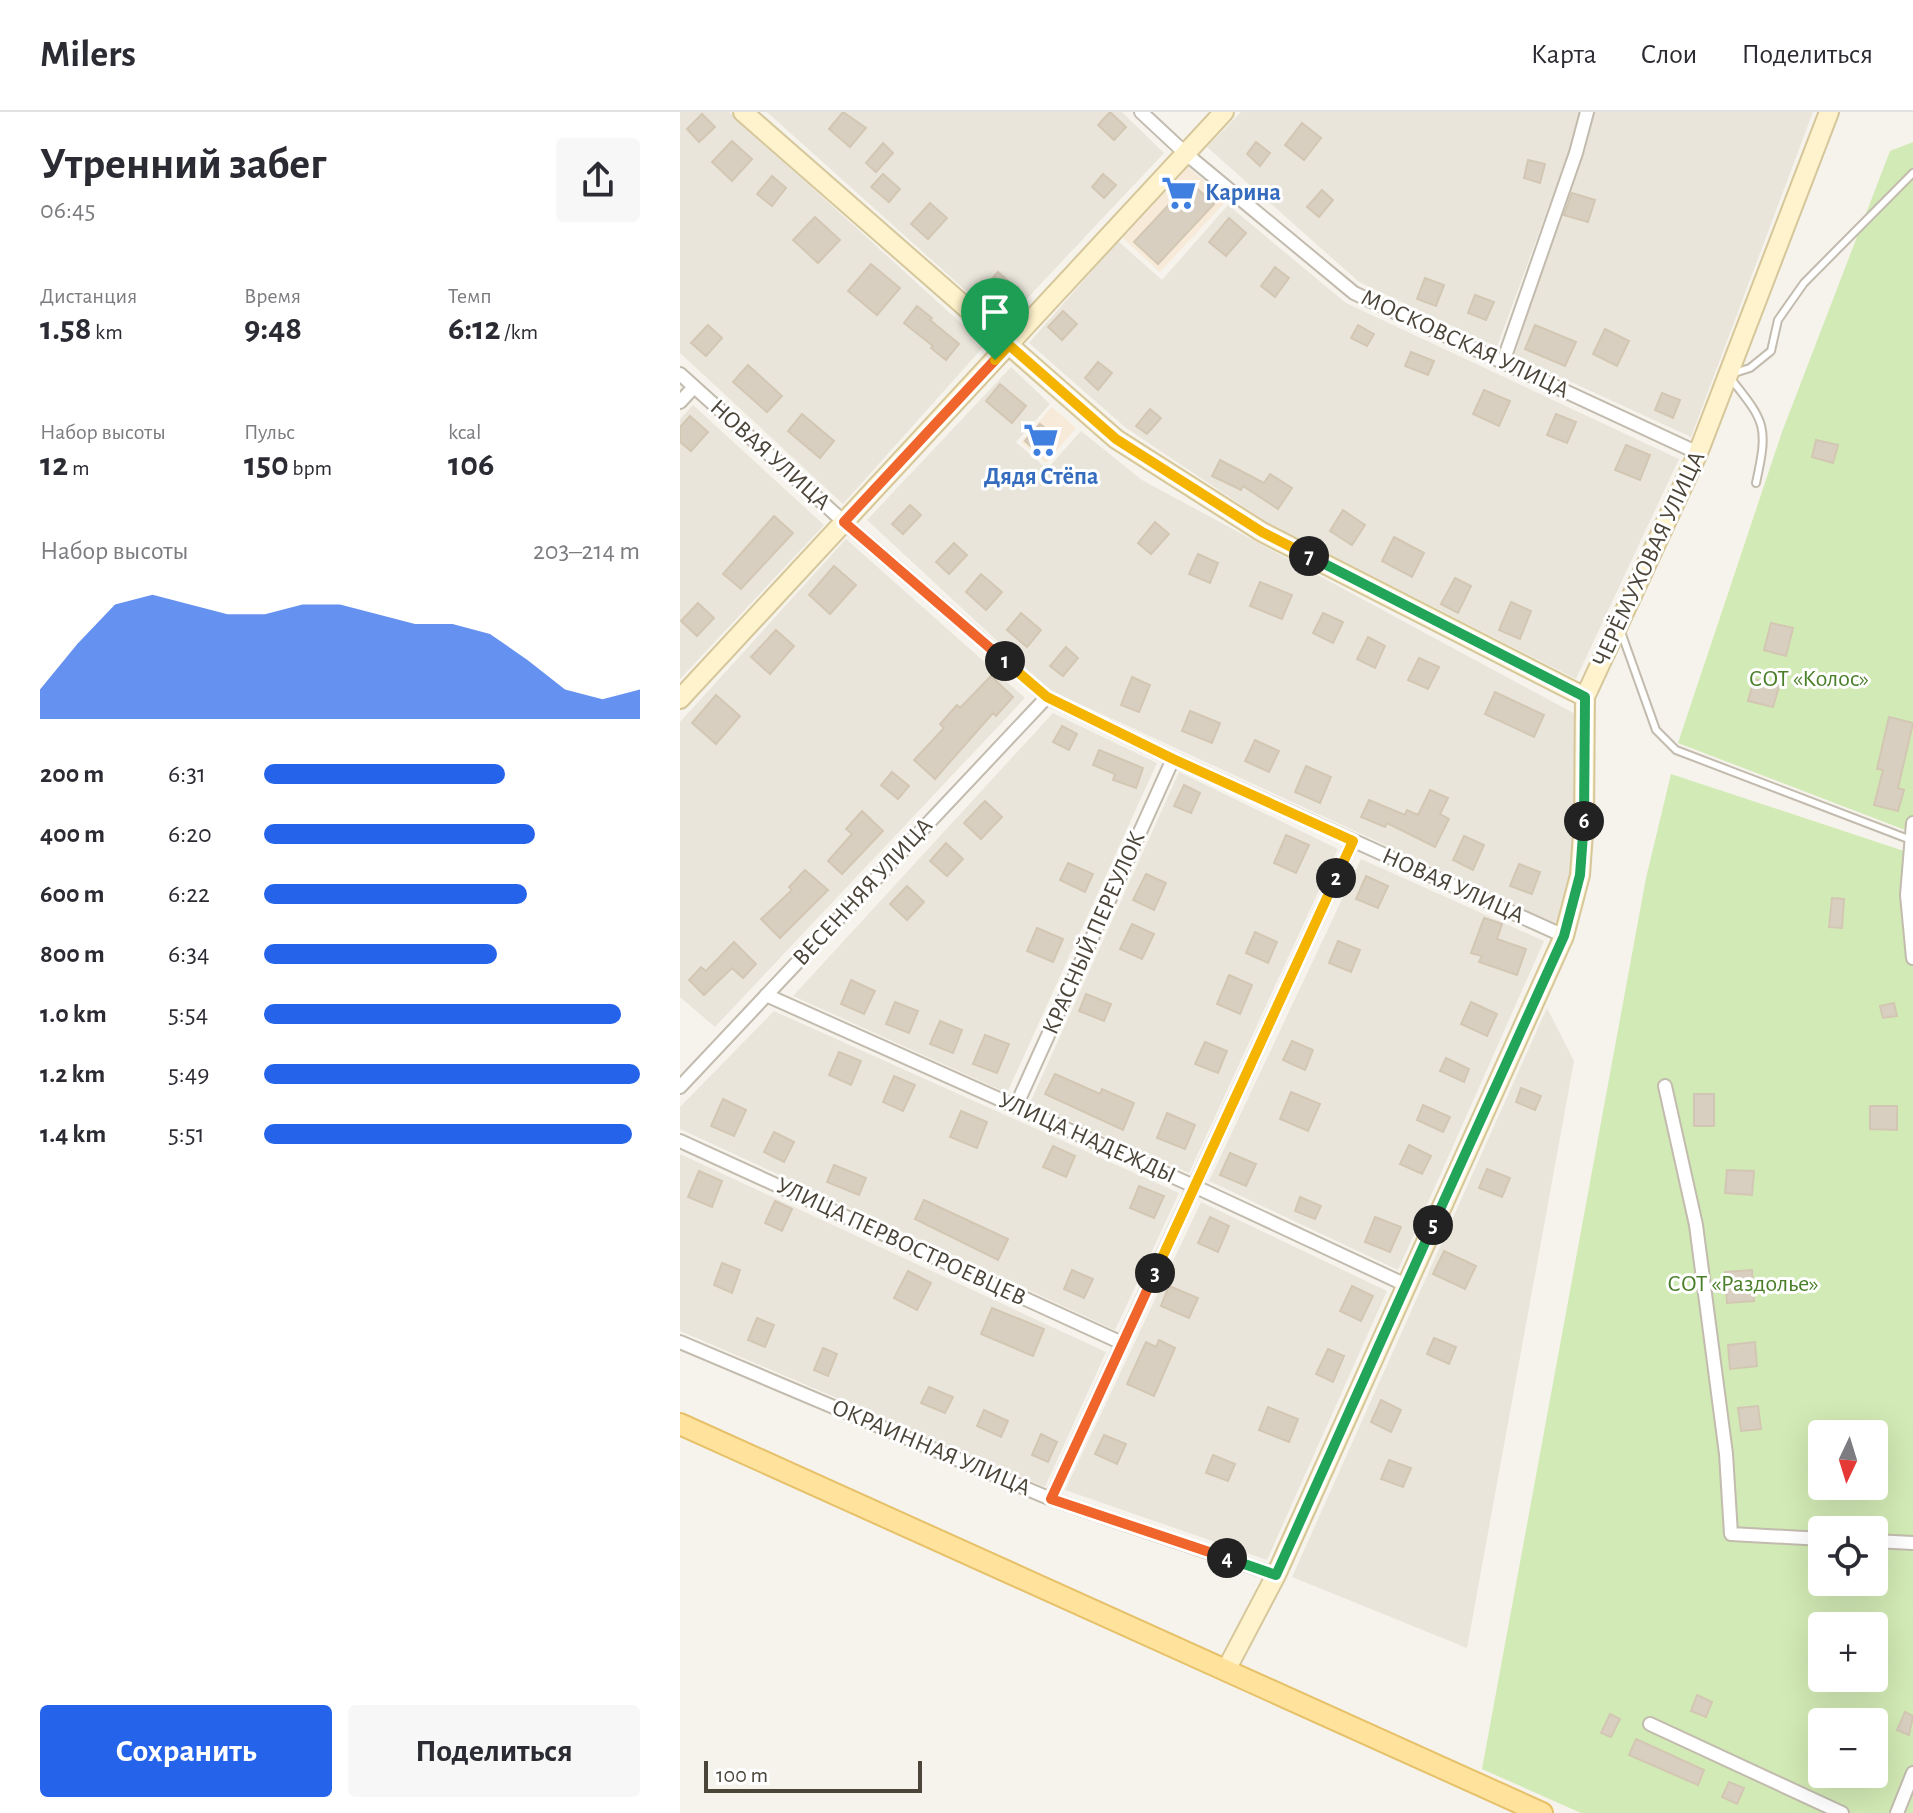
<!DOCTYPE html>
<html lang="ru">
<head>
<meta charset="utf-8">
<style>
	:root { --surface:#fff; --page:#f7f7f7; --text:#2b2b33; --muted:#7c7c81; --line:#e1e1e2; --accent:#2563eb }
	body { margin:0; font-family:"Alegreya Sans",sans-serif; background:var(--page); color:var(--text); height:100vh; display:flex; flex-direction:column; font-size:30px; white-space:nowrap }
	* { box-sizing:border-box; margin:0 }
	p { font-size:26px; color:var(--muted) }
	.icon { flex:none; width:44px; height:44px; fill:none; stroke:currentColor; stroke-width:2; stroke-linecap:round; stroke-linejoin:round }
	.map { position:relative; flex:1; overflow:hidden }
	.drawer { display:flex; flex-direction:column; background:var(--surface); width:680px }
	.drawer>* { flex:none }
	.needle { width:52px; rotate:184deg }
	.fabs { position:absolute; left:1128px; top:1308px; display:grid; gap:16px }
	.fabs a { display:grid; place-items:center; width:80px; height:80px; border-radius:8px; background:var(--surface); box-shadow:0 8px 32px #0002; font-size:40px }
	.scale { position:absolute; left:24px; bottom:20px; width:218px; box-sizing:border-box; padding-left:8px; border:4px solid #4b4439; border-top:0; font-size:22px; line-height:28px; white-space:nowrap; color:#4b4439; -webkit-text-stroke:6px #fff; paint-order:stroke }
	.pin { position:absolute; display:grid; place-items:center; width:68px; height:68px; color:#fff; margin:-82px -34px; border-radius:50% 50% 50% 0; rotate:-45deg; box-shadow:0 0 8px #0007 }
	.pin .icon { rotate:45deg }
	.km { position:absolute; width:40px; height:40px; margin:-20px; border-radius:50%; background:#222; color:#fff; font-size:22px; line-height:40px; text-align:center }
	.round { display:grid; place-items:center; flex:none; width:84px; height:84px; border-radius:8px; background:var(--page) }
	.summary { display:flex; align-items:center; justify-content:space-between; height:136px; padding:0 40px }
	h1 { font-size:44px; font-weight:600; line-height:60px }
	.figures { display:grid; grid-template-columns:repeat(3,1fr); gap:12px; height:136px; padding:8px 40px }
	.figures div { display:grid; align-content:center }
	.figures b { font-size:34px; font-weight:600 }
	.figures small { font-size:22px; font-weight:400 }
	.figures p { font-size:22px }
	.chart { height:224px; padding:16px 40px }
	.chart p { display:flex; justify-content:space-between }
	.chart svg { width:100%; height:144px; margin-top:8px; fill:var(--accent); opacity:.7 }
	.cta { display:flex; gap:16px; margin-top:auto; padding:16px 40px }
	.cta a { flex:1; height:92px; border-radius:8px; background:var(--accent); color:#fff; font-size:32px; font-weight:600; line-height:92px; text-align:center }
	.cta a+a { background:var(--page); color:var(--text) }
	ul { padding:0 40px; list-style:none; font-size:26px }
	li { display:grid; grid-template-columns:128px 96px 1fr; align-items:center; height:60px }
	li i { height:20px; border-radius:10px; background:var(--accent) }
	header { display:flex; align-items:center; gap:48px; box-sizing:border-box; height:112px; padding:0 40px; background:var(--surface); border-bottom:2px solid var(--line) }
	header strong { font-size:38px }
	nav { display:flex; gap:44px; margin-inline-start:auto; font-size:28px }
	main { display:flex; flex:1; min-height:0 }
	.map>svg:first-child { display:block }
</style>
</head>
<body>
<header>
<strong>Milers</strong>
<nav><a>Карта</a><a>Слои</a><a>Поделиться</a></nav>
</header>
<main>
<section class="drawer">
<div class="summary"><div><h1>Утренний забег</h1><p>06:45</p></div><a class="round"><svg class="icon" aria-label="share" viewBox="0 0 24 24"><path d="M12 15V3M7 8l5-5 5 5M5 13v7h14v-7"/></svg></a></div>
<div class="figures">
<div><p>Дистанция</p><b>1.58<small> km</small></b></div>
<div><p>Время</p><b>9:48</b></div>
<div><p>Темп</p><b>6:12<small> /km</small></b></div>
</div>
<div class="figures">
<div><p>Набор высоты</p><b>12<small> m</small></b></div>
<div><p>Пульс</p><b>150<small> bpm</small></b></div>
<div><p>kcal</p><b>106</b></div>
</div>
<div class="chart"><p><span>Набор высоты</span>203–214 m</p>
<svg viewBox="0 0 160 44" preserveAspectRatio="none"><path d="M0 44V35L10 21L20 9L30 6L40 9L50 12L60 12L70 9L80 9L90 12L100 15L110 15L120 18L130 26L140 35L150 38L160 35V44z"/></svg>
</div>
<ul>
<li><b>200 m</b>6:31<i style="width:64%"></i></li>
<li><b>400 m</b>6:20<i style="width:72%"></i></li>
<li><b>600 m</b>6:22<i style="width:70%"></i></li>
<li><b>800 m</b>6:34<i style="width:62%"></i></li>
<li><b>1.0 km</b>5:54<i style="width:95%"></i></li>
<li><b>1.2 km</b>5:49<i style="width:100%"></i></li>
<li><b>1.4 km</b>5:51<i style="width:98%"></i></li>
</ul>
<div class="cta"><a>Сохранить</a><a>Поделиться</a></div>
</section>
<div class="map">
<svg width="1233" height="1701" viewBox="0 0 1233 1701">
	<rect width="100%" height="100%" fill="#f6f3ec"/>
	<path fill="#eae5da" d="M0,0H49L305,233L163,392L0,241Z
		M87,0H442L484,41L323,212Z
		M561,0H900L889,39L817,235L679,170L527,35Z
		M914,0H1133L1011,325L834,244L902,42Z
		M548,93L666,191L999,347L896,567L588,411L446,316L349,231L438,129L482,168Z
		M331,255L370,292L336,330L367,357L401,319L462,368L897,603L896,762L883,815L370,578L187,408Z
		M13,293L144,413L0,567V307Z
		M166,427L345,586L35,915L0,885V610Z
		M373,601L477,651L327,981L113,884Z
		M499,660L658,737L509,1061L350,991Z
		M681,747L864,829L718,1158L529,1069Z
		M867,896L894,949L787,1536L612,1465Z
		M94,899L499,1081L435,1218L0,1017V995Z
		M0,1042L426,1240L365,1375L0,1219Z
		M521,1090L707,1179L587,1448L385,1378Z"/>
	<path fill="#f7ead8" d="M508,55L546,89L480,160L443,126Z
		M372,295L396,316L366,351L341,330Z"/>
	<path fill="#d2eab5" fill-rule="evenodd" d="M1233,30V721L998,631L1102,320L1210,39Z
		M991,662L1233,742V1701H901L802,1657L966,766ZM1142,1322H1194V1374H1142ZM1142,1418H1194V1470H1142ZM1142,1514H1194V1566H1142ZM1142,1610H1194V1662H1142Z"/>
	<path fill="#d8cfc1" stroke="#d3c7b4" stroke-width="2" d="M163,0L186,16L170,35L149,17Z
		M430,0L446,15L434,28L418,13Z
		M22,2L35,15L19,30L7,17Z
		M622,11L641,26L624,48L605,33Z
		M52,29L72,47L52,69L32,50Z
		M576,30L590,41L580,54L567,42Z
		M203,31L213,41L196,60L186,51Z
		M848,48L865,52L860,71L844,66Z
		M203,62L220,77L209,90L191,75Z
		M423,62L436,73L424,86L412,75Z
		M92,64L106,76L92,94L77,82Z
		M510,70L534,92L478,152L454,130Z
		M642,78L653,88L639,105L627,95Z
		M892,81L915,88L908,110L884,103Z
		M250,91L267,106L248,127L231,112Z
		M135,105L160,128L138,151L113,128Z
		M549,106L566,121L546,144L529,130Z
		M191,152L220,176L197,203L168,179Z
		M595,155L609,166L595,185L581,174Z
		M318,160L334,174L319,191L303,177Z
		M745,166L764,173L756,194L737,187Z
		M795,183L814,190L806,208L788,201Z
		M237,194L252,206L250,208L279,232L266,248L251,236L253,234L224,211Z
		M383,199L397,212L382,228L368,215Z
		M28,213L42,226L26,244L11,231Z
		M678,213L694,222L687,234L671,226Z
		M855,213L896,230L885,254L845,237Z
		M925,217L949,229L937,254L913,242Z
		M731,240L754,249L748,263L725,254Z
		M418,250L432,261L418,278L405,266Z
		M68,253L102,284L87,300L53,270Z
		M320,272L346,294L332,311L306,289Z
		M804,278L830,289L819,314L793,302Z
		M982,281L1000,288L993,306L975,298Z
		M470,297L481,306L467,322L456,314Z
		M122,302L154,329L140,346L108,319Z
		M876,302L896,310L887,331L867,323Z
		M10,304L28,320L11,339L0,330V315Z
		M360,312L377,326L362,344L345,329Z
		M1136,328L1158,333L1153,351L1132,345Z
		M946,333L970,343L960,368L935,358Z
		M540,348L584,371L590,362L612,376L598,397L563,374L561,378L532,364Z
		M230,393L241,403L223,422L212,412Z
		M663,398L685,413L672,433L650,419Z
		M94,404L113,421L61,477L43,462Z
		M475,410L489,422L471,442L458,431Z
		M714,425L744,441L732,465L702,449Z
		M274,431L287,443L269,462L256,450Z
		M518,442L538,451L530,471L509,462Z
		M154,454L176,473L150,502L129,483Z
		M301,462L322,480L306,498L286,480Z
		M775,466L791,474L778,501L761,492Z
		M580,470L612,483L602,507L570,494Z
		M831,490L851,499L840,527L819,518Z
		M18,491L34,506L17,524L1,509Z
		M341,501L361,518L347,535L327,518Z
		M643,501L663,510L653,531L633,521Z
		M1091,511L1113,516L1106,544L1084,538Z
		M96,518L114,534L90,562L71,545Z
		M688,525L705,534L695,556L677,547Z
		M386,535L398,546L383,564L370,554Z
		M739,546L759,555L748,577L728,568Z
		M311,564L333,585L316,604L313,601L255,667L234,648L264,616L260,612L277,593L280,596Z
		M452,565L470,573L459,600L441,593Z
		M1074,567L1099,574L1093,595L1068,589Z
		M815,580L864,603L854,625L805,602Z
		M36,583L60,604L36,632L12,611Z
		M510,599L540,611L532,631L502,619Z
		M1209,605L1233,611L1218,676L1224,678L1218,699L1194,693L1203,658L1197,657Z
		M382,614L397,622L389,638L373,630Z
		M575,628L599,639L589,660L565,649Z
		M419,638L463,656L456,676L433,668L435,662L413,653Z
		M626,654L651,665L640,691L615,680Z
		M212,660L229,674L218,687L201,673Z
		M504,673L520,681L511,701L494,694Z
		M750,678L768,686L760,702L769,707L755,735L707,711L705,715L681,705L689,688L725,703L727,698L738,703Z
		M305,689L322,705L301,727L284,711Z
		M182,699L203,719L162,762L148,749L172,722L166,717Z
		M606,723L629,733L616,761L594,751Z
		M784,724L804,733L793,758L773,748Z
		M266,731L283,747L267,764L250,749Z
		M388,751L413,762L405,780L380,768Z
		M839,752L860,760L852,782L830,774Z
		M125,758L148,778L100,826L81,807L112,778L109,775Z
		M466,762L486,771L474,798L453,788Z
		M686,764L708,774L698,796L676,787Z
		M227,774L244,790L227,808L210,792Z
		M1152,786L1164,787L1162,816L1149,815Z
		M804,806L822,812L817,827L846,837L837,863L799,850L802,844L791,841Z
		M452,812L474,822L462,847L440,837Z
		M357,816L383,827L373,850L347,839Z
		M575,820L597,830L588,851L566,841Z
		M658,829L680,838L671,860L649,851Z
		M54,830L76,852L63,866L52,856L24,883L9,868L21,855L26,859Z
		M549,863L572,873L560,902L537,892Z
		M171,868L195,879L184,902L161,892Z
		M406,882L431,892L424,909L399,899Z
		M215,890L238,899L229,921L206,912Z
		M791,890L817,902L807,924L781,912Z
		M1214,891L1217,904L1203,906L1200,894Z
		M260,909L282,918L273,941L250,932Z
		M305,923L329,932L317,961L293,952Z
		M612,929L633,938L625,958L603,948Z
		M525,930L547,939L538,961L515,952Z
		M159,940L181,949L171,973L149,963Z
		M766,946L789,957L784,970L760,959Z
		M375,962L420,982L422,977L454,991L443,1018L365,982Z
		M214,964L235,973L223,999L203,990Z
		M841,976L861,984L855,998L836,990Z
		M611,980L640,992L628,1019L600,1007Z
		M1014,982H1034V1014H1014Z
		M43,987L66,998L54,1024L31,1014Z
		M743,993L770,1005L763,1020L737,1008Z
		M1190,994H1217V1018L1190,1017Z
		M281,999L307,1010L297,1036L270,1025Z
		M487,1001L515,1013L505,1037L477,1026Z
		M94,1020L114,1030L104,1050L84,1040Z
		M729,1033L751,1044L742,1062L720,1052Z
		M373,1034L395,1044L386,1065L363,1055Z
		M550,1041L576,1052L566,1074L540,1063Z
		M154,1053L186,1066L179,1083L147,1070Z
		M807,1057L830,1066L822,1085L799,1076Z
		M1047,1058L1074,1059L1072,1083L1045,1081Z
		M19,1059L42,1069L32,1095L8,1085Z
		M459,1074L484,1084L474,1106L450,1096Z
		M620,1085L641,1094L635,1107L615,1099Z
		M244,1088L328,1127L318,1148L235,1107Z
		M95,1089L112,1097L102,1119L85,1111Z
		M530,1105L549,1114L538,1140L518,1131Z
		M695,1105L721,1115L710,1140L685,1130Z
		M764,1139L796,1154L785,1177L753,1162Z
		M42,1151L60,1158L52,1181L34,1173Z
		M392,1158L413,1167L404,1186L384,1177Z
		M1072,1158L1074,1189L1047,1191L1045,1160Z
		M228,1159L251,1171L237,1198L214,1186Z
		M489,1174L518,1186L509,1206L481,1194Z
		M672,1174L693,1184L681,1209L660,1199Z
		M312,1196L364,1217L353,1244L301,1222Z
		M77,1206L94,1213L85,1235L68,1228Z
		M754,1226L776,1235L769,1252L747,1242Z
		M479,1228L495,1236L474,1284L447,1272L466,1230L476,1235Z
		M1075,1230L1077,1254L1050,1257L1048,1233Z
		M143,1236L157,1242L148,1264L134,1258Z
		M648,1237L664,1244L653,1270L636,1262Z
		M249,1275L273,1285L265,1301L241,1291Z
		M701,1288L721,1298L711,1320L691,1310Z
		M1078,1294L1081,1317L1061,1319L1058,1296Z
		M588,1295L618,1307L609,1330L579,1318Z
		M304,1298L328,1309L321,1325L297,1314Z
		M361,1322L377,1330L368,1350L352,1343Z
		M424,1323L446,1332L437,1352L415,1342Z
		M533,1343L555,1352L548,1369L526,1361Z
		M709,1348L731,1356L723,1375L701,1367Z
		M1017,1583L1032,1590L1026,1605L1011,1599Z
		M1225,1600L1233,1604L1229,1623L1217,1618Z
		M930,1602L940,1607L931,1625L921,1621Z
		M956,1627L1024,1658L1018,1673L949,1643Z
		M1049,1670L1064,1676L1057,1692L1042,1685Z"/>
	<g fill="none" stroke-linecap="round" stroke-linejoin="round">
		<g stroke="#c2bbae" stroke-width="10">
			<path id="lane" d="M1076,371C1089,312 1085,310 1048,263L1070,256L1091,239L1098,208L1124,171L1233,61
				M941,520L976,618L996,638L1231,728"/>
		</g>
		<g stroke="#c2bbae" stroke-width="16">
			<path id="street" d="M461,0L505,41L674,181L1018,341
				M823,250L896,41L907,0
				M0,262L164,410L367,585L493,647L884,824
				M0,290L14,275
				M1233,711L1227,783L1233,846
				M86,883L516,1075L726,1173
				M985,974L1016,1113L1046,1342L1051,1422L1142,1427
				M0,975L367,585
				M336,994L493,647
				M0,1029L442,1231
				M0,1230L371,1387L596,1463
				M371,1387L673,729
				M1194,1429L1233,1431
				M970,1612L1162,1701
				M1217,1701L1233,1661"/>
		</g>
		<g stroke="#d6c79b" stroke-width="22">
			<path id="secondary" d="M63,0L436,327L582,420L905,585
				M0,587L544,0
				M546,1558L596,1463L884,824L900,763L904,707L905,585L1018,341L1149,0"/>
		</g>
		<g stroke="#e6c16a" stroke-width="24">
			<path id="primary" d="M0,1312L862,1701"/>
		</g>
		<use href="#lane" stroke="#fff" stroke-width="6"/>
		<use href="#street" stroke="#fff" stroke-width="12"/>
		<use href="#secondary" stroke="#fff3cd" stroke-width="18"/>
		<use href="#primary" stroke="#ffe39c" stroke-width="20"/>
	</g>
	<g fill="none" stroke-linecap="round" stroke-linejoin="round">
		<g stroke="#fff" stroke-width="16">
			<path id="split-1" d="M315,248L164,410L325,549"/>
		</g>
		<g stroke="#fff" stroke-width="16">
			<path id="split-2" d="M325,549L367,585L493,647L673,729L656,766"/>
		</g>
		<g stroke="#fff" stroke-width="16">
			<path id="split-3" d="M475,1161L656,766"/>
		</g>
		<g stroke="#fff" stroke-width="16">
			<path id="split-4" d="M475,1161L371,1387L547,1446"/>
		</g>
		<g stroke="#fff" stroke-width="16">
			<path id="split-5" d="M547,1446L596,1463L753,1113"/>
		</g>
		<g stroke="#fff" stroke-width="16">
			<path id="split-6" d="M753,1113L884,824L900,763L904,709"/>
		</g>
		<g stroke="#fff" stroke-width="16">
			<path id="split-7" d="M629,444L905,585L904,709"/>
		</g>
		<g stroke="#fff" stroke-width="16">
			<path id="split-8" d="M315,248L329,233L436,327L582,420L629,444"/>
		</g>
		<use href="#split-1" stroke="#f0652b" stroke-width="10"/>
		<use href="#split-2" stroke="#f5b400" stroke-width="10"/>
		<use href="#split-3" stroke="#f5b400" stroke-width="10"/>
		<use href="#split-4" stroke="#f0652b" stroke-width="10"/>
		<use href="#split-5" stroke="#22a559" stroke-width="10"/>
		<use href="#split-6" stroke="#22a559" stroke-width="10"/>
		<use href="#split-7" stroke="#22a559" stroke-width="10"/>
		<use href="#split-8" stroke="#f5b400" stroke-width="10"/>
	</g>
	<defs>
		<g id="supermarket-bare" transform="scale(2.76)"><path d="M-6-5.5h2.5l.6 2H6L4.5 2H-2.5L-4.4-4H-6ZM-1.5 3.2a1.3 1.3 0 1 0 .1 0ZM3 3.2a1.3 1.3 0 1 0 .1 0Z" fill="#3f7fe0" stroke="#fff" stroke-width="2.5" paint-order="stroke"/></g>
	</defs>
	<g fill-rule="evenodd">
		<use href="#supermarket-bare" x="499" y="81"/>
		<use href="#supermarket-bare" x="361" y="328"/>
	</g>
	<g text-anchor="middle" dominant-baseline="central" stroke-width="6" stroke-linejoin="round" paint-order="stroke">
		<g font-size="24" font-weight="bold" fill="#366cbe" stroke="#fff" text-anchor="start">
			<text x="525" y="81">Карина</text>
			<text x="361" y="365" text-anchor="middle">Дядя Стёпа</text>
		</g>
		<g font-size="24" fill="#4b4439" stroke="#fff">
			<text transform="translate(785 232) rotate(25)">МОСКОВСКАЯ УЛИЦА</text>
			<text transform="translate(90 343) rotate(42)">НОВАЯ УЛИЦА</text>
			<text transform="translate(969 447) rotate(-65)">ЧЕРЁМУХОВАЯ УЛИЦА</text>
			<text transform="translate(773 774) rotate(24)">НОВАЯ УЛИЦА</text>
			<text transform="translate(183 780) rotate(-47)">ВЕСЕННЯЯ УЛИЦА</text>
			<text transform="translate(414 821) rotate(-66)">КРАСНЫЙ ПЕРЕУЛОК</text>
			<text transform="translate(407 1026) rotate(24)">УЛИЦА НАДЕЖДЫ</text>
			<text transform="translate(221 1130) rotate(25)">УЛИЦА ПЕРВОСТРОЕВЦЕВ</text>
			<text transform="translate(251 1336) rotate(23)">ОКРАИННАЯ УЛИЦА</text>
		</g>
		<g font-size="24" fill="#4a7f2a" stroke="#fff">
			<text x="1129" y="567">СОТ «Колос»</text>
			<text x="1063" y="1172">СОТ «Раздолье»</text>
		</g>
	</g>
</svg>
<div class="fabs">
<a><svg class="needle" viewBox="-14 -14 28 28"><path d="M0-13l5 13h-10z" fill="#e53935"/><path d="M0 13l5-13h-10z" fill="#7c7c81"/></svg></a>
<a><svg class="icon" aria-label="locate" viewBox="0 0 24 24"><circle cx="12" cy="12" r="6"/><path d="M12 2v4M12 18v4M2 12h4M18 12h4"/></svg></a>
<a>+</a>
<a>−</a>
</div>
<div class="scale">100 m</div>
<div class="pin" style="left:315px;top:248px;background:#1e9e55"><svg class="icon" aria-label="arrive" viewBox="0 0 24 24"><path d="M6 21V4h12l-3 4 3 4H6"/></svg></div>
<b class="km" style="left:325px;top:549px">1</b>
<b class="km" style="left:656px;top:766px">2</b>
<b class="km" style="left:475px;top:1161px">3</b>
<b class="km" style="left:547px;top:1446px">4</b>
<b class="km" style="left:753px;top:1113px">5</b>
<b class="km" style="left:904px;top:709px">6</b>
<b class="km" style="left:629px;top:444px">7</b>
</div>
</main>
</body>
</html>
